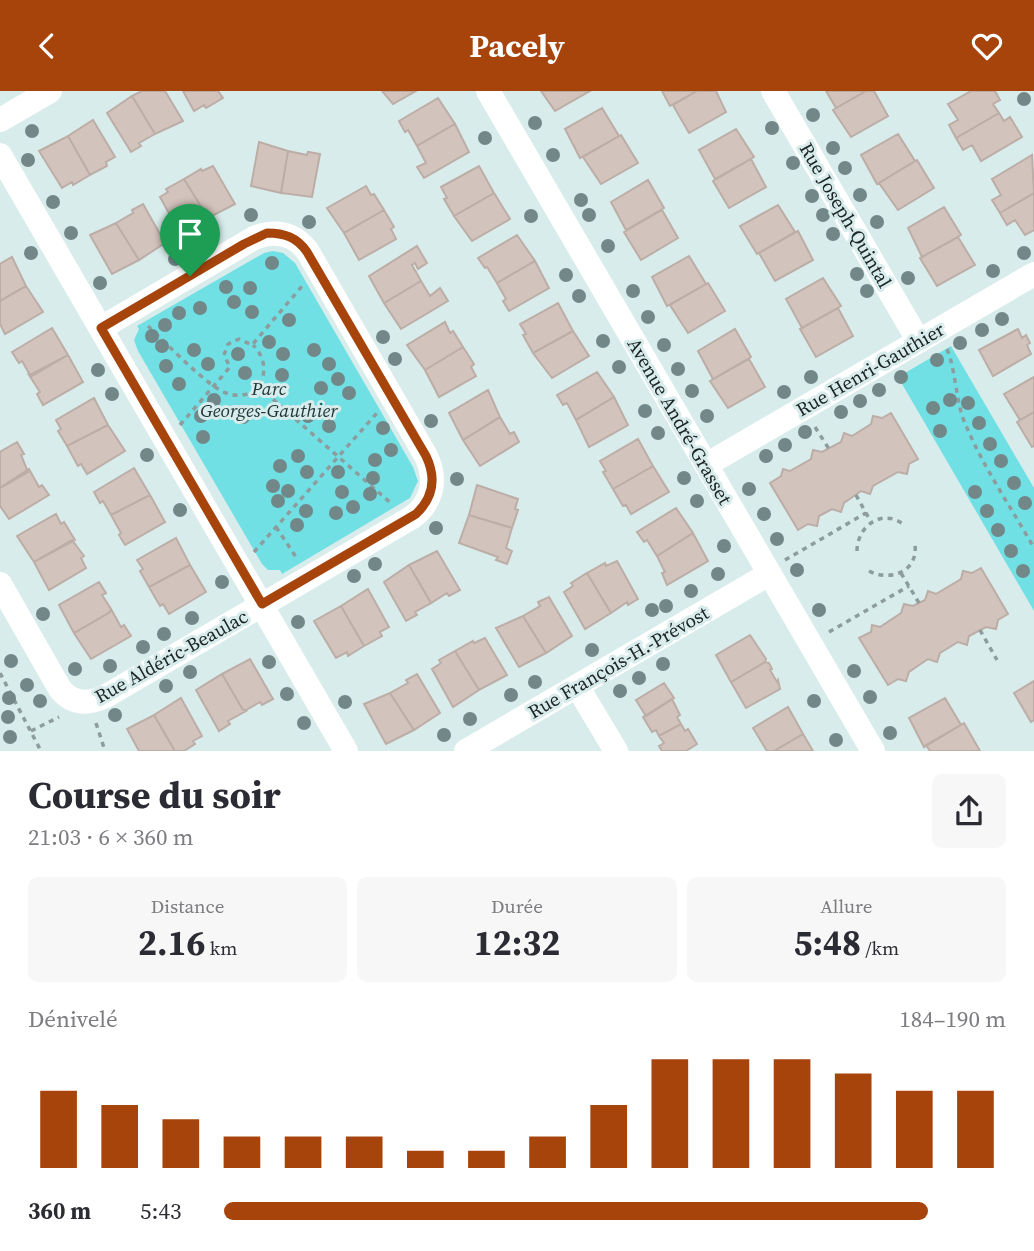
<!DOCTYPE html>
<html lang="fr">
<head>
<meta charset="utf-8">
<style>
	:root { --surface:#fff; --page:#f7f7f7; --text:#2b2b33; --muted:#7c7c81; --accent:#a7440c }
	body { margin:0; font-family:"Source Serif 4",serif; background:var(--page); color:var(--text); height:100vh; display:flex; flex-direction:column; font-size:26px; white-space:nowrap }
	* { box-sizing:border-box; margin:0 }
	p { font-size:23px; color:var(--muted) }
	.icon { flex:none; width:38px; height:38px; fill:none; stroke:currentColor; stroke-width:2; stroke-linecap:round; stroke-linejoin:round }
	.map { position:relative; height:660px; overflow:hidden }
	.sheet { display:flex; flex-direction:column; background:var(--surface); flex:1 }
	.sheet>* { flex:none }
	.pin { position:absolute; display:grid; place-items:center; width:60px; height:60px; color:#fff; margin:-72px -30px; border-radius:50% 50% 50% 0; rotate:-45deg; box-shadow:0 0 7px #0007 }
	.pin .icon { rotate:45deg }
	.round { display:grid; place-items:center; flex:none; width:74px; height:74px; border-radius:10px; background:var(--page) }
	.head { display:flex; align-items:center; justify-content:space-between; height:119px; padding:0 28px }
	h1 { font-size:38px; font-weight:700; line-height:52px }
	.metrics { display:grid; grid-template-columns:repeat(3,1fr); gap:10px; height:119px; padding:7px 28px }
	.metrics div { display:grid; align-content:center; border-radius:10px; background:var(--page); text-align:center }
	.metrics b { font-size:35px; font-weight:700 }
	.metrics small { font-size:19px; font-weight:400 }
	.metrics p { font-size:19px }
	.chart { height:196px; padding:14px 28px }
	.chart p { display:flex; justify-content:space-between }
	.chart svg { width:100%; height:126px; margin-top:7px; stroke:var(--accent); stroke-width:6 }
	ul { padding:0 28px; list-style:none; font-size:23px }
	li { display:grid; grid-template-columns:112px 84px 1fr; align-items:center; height:52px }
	li i { height:18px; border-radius:9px; background:var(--accent) }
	header { display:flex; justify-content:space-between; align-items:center; height:91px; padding:0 28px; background:var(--accent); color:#fff; font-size:32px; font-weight:700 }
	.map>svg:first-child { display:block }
</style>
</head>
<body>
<header><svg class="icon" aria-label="back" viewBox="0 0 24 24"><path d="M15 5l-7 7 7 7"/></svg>Pacely<svg class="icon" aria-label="heart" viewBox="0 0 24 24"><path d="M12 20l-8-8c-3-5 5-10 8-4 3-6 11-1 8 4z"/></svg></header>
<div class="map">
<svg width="1034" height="660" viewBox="0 0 1034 660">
	<rect width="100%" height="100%" fill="#d9ecec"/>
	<path fill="#70e0e4" d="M273,160L283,162L295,172L413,376L418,390L410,407L282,483L280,479H268L262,473L138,260L134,249L139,238L137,235L264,162Z
		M951,255L1034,397V520L898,286Z"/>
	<path fill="#d3c3bd" stroke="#bcada6" stroke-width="2" d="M142,0H165L183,30L155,43L132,5Z
		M183,0H218L223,7L206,17L204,14L194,20Z
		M382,0H416L393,13Z
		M541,0H590L555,20Z
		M662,0H697L670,15Z
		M697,0H716L726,21L689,42L673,14Z
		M826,0H866L836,17Z
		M866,0H874L888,25L851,46L833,19Z
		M971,0H995L1000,9L993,13L999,22L956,47L949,34L958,29L948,13Z
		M132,5L155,43L139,52L141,55L131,61L107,22Z
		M438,7L455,33L417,55L408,39L405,41L399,30Z
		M602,17L619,45L580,67L565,38Z
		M999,22L1004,30L1010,26L1022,46L981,70L972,54L963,59L956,47Z
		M93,29L115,66L106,71L107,75L90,84L68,45Z
		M455,33L469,61L424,87L417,76L426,72L417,55Z
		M736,38L754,66L715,88L699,59Z
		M898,43L915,70L877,93L861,64Z
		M621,44L638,72L601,93L583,66Z
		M68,45L90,84L73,94L72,91L62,97L39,60Z
		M259,51L288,60L281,102L251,95Z
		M288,60L307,64L308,61L320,63L312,106L281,102Z
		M1032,64L1034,102L1000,122L992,109L1001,104L992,88Z
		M751,68L766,96L729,117L713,90Z
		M917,69L934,97L898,119L879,92Z
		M213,75L235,113L208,127L184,88L201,78L202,80Z
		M479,75L494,102L454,125L444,108L447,107L441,96Z
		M184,88L208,127L181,144L160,106L168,101L166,98Z
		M648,89L664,117L626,139L611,111Z
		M366,95L371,104L374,103L384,119L344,142L327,117Z
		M494,102L510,128L472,150L454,125Z
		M1034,102V139L1025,144L1015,129L1007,134L1000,122Z
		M143,113L165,152L139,169L116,132L133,122L132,119Z
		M778,114L795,141L757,163L740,135Z
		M944,116L961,144L922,166L908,137Z
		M384,119L394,136L391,138L396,148L359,169L344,142Z
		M662,119L678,147L641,169L624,141Z
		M116,132L139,169L112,183L90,144Z
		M798,140L813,169L775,190L759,162Z
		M517,144L535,170L497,192L487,176L485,177L478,167Z
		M958,146L975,174L937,195L920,167Z
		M417,155L427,172L418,178L415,172L412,174L421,190L384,212L369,185Z
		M689,165L706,193L667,215L652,186Z
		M12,166L26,195L0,210V173Z
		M535,170L549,197L509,220L503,210L506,208L497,192Z
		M823,187L841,215L802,237L786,208Z
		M421,190L430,205L440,197L448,210L401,238L384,212Z
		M708,192L725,220L688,242L670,214Z
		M26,195L43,221L5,243L0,233V210Z
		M558,212L573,240L533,262L523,244L526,243L520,233Z
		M838,217L853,245L816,266L800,238Z
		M445,231L450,242L453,240L463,256L425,279L407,254Z
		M52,237L68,264L30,284L22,270L19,272L12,261Z
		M735,238L751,266L713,288L698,260Z
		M1018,238L1022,247L1026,244L1030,252L1027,254L1031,263L993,285L979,259Z
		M573,240L589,265L552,287L533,262Z
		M463,256L474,273L471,276L476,285L439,306L425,279Z
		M68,264L83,291L43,314L37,303L40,301L29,284L32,285Z
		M749,268L765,296L728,317L710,290Z
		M597,281L614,306L576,329L567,312L563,314L557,304Z
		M1034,286V321L1020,329L1004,303Z
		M488,299L500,326L463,349L449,322Z
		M614,306L628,334L589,356L576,329Z
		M94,307L108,334L67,355L58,340L61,338L56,329Z
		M1034,321V355L1032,356L1017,331Z
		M891,322L918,368L909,373L907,383L898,381L873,395L870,403L861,400L844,412L841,421L832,418L819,425L817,435L808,433L798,439L770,392L781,385L783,378L790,380L811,368L813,359L822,361L841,351L844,342L852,345L871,333L873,325L882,327Z
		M500,326L510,343L514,341L519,351L480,375L463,349Z
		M108,334L125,360L87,383L81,373L78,375L67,355Z
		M638,348L653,375L613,398L603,381L606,380L600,370Z
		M17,351L24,363L21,364L28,381L0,397V361Z
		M653,375L669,401L631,423L626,414L623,415L613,398Z
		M134,377L150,404L111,424L103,410L100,412L94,401Z
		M29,378L39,396L42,394L49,404L9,428L0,415V397Z
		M477,394L518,408L515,418L518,419L512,437L469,424Z
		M150,404L165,431L125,454L119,444L121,442L111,424Z
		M676,417L693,442L657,465L647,449L644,451L637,441Z
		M56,423L61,433L64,431L75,449L34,471L17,445Z
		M469,424L512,437L506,457L512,460L507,473L496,469L498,466L459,452Z
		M693,442L708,470L667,494L662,482L665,481L657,465Z
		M176,447L190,474L149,496L140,480L143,478L137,469Z
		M72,449L84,465L81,467L86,477L49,499L34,471Z
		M437,460L460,499L449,505L447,502L431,512L409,474Z
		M617,470L638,508L628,514L627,511L611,522L587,482L605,472L606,475Z
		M190,474L206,501L169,523L163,513L160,515L149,496Z
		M409,474L431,512L415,521L417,524L406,530L384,491Z
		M981,477L1008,523L998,529L996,538L986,536L969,545L967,554L958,551L940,562L937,571L928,568L909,581L906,590L898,588L888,594L859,547L871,541L872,534L880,536L901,522L904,513L913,515L925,509L928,500L936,503L961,488L963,480L972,482Z
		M587,482L611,522L585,538L564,501L573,495L571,492Z
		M99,491L106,502L102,504L111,518L110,521L74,542L59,514Z
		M368,498L389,536L380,541L382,545L364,555L341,515Z
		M549,506L572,545L546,562L523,525L540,515L538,511Z
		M341,515L364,555L348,565L347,561L336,567L314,530Z
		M111,518L121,536L124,534L131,545L91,568L74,542L110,521Z
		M523,525L546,562L519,576L496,537Z
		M750,544L766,568L765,571L731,591L716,564Z
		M485,547L507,584L479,599L455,560L473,550L474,552Z
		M455,560L479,599L453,616L432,578L441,572L439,569Z
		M250,568L273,608L262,614L260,611L246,619H243L222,583Z
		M765,571L769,572L772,578L770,579L777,591L778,589L780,598L746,617L731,591Z
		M222,583L243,619L246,620L228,630L230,633L219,640L196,599Z
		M417,583L440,622L414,639L390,602L408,592L406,589Z
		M1034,590V629L1031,631L1014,602Z
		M664,592L674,607L646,625L636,609Z
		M390,602L414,639L386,653L364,613Z
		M181,607L202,645L193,650L195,653L184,660H175L154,624Z
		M945,607L961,634L924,656L909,627Z
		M672,608L680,624L677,626L681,633L659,645L656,639L652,641L643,626Z
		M788,616L803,643L774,660H767L753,637Z
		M154,624L166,645L175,660H139L127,638Z
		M964,632L980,660H930L926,654Z
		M681,633L685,640L688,638L697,653L686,660H662L659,655L664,652L659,645Z
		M803,643L813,660H774Z"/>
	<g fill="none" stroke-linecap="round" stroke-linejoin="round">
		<path stroke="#8d9c9c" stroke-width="3.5" stroke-dasharray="5 5" stroke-linecap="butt" d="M148,235C164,250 208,296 226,302C258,314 277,278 253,254
			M947,258C957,283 955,312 967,337C984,377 1012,418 1034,457
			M258,295L393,414
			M180,334L230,276L224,264L228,253L239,248L252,254L303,194
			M815,336L829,358
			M856,404L871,431
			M276,436L298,469
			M857,460C857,436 881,417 903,433
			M254,461L377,322
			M785,469L866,422
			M869,480C890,491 918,481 915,454
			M901,482L919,512
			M980,539L997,569
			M829,541L909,495
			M0,582L41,660
			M96,632L105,660
			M31,640L59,626"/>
		<path stroke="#fff" stroke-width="24" d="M488,0L873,660
			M773,0L918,249
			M0,29L50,0
			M0,64L346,660
			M706,374L1034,183
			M0,493L60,598C73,614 89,613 106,605L411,427C433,412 437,388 426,365L308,161C294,141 274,139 254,147L101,237
			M577,595L616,660
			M466,660L769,483"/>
	</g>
	<g fill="#718788">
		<circle cx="1024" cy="8" r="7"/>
		<circle cx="813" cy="24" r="7"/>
		<circle cx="535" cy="32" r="7"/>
		<circle cx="772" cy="37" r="7"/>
		<circle cx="32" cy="40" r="7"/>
		<circle cx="485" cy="47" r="7"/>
		<circle cx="833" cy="57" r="7"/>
		<circle cx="553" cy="64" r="7"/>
		<circle cx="28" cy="69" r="7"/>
		<circle cx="793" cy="72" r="7"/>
		<circle cx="845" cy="77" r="7"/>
		<circle cx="860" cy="104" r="7"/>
		<circle cx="812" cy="105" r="7"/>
		<circle cx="581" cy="109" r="7"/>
		<circle cx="53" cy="111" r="7"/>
		<circle cx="251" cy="124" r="7"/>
		<circle cx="589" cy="124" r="7"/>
		<circle cx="823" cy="124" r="7"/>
		<circle cx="531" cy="125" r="7"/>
		<circle cx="309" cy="131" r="7"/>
		<circle cx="877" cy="131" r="7"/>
		<circle cx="71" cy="142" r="7"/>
		<circle cx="833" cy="143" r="7"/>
		<circle cx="608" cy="155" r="7"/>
		<circle cx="195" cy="156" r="7"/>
		<circle cx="31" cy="162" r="7"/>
		<circle cx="1024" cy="162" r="7"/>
		<circle cx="175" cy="168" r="7"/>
		<circle cx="272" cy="172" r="7"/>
		<circle cx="993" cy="180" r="7"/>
		<circle cx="857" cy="183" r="7"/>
		<circle cx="566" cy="184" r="7"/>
		<circle cx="908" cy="187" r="7"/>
		<circle cx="100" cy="192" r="7"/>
		<circle cx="226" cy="196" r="7"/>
		<circle cx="250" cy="197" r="7"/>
		<circle cx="633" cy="200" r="7"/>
		<circle cx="867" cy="200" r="7"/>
		<circle cx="579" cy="205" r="7"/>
		<circle cx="234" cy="211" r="7"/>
		<circle cx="200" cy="217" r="7"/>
		<circle cx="252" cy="221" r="7"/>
		<circle cx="179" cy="222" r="7"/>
		<circle cx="648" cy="226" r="7"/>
		<circle cx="1002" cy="228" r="7"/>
		<circle cx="289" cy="229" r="7"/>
		<circle cx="165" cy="234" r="7"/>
		<circle cx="982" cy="239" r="7"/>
		<circle cx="152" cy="245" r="7"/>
		<circle cx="383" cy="246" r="7"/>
		<circle cx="603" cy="250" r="7"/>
		<circle cx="269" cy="251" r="7"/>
		<circle cx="960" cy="252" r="7"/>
		<circle cx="664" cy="254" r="7"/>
		<circle cx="162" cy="255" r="7"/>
		<circle cx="194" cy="259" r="7"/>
		<circle cx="314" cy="259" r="7"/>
		<circle cx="238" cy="263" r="7"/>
		<circle cx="283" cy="263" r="7"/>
		<circle cx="395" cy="268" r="7"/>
		<circle cx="937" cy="269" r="7"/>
		<circle cx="208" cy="273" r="7"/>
		<circle cx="329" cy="273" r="7"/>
		<circle cx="166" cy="275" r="7"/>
		<circle cx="619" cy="276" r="7"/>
		<circle cx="678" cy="278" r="7"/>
		<circle cx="98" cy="279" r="7"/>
		<circle cx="245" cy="282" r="7"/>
		<circle cx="282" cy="284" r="7"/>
		<circle cx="811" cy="286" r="7"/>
		<circle cx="901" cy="286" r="7"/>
		<circle cx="338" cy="288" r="7"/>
		<circle cx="179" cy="293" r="7"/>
		<circle cx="321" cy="297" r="7"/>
		<circle cx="879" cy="299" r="7"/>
		<circle cx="692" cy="300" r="7"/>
		<circle cx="784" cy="301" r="7"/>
		<circle cx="349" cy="302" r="7"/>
		<circle cx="112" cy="303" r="7"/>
		<circle cx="214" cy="309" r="7"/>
		<circle cx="950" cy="309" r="7"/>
		<circle cx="860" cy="310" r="7"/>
		<circle cx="968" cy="312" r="7"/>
		<circle cx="933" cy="317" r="7"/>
		<circle cx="645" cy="320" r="7"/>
		<circle cx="841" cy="321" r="7"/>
		<circle cx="201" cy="325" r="7"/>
		<circle cx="308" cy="325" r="7"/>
		<circle cx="707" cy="325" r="7"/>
		<circle cx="243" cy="326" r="7"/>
		<circle cx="431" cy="330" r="7"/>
		<circle cx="979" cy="332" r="7"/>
		<circle cx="329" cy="335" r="7"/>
		<circle cx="383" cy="337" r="7"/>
		<circle cx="940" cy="340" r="7"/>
		<circle cx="805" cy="341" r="7"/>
		<circle cx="658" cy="342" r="7"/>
		<circle cx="203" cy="346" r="7"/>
		<circle cx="990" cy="353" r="7"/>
		<circle cx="785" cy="354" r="7"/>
		<circle cx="391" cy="359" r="7"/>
		<circle cx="147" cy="364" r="7"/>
		<circle cx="298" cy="365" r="7"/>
		<circle cx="766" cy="365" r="7"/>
		<circle cx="375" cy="369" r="7"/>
		<circle cx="1001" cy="370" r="7"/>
		<circle cx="280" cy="375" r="7"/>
		<circle cx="307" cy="381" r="7"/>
		<circle cx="338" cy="381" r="7"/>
		<circle cx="373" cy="387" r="7"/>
		<circle cx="684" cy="387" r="7"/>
		<circle cx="457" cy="388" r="7"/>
		<circle cx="1014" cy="392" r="7"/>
		<circle cx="273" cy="395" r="7"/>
		<circle cx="749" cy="398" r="7"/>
		<circle cx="288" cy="400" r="7"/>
		<circle cx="342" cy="401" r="7"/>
		<circle cx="975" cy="401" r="7"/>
		<circle cx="370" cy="403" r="7"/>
		<circle cx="278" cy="410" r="7"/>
		<circle cx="697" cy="410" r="7"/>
		<circle cx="1025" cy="412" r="7"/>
		<circle cx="353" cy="416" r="7"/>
		<circle cx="180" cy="419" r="7"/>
		<circle cx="306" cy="420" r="7"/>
		<circle cx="987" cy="420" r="7"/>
		<circle cx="336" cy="422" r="7"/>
		<circle cx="764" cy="423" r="7"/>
		<circle cx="297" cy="434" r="7"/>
		<circle cx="436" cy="437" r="7"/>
		<circle cx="998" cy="439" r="7"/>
		<circle cx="777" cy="448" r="7"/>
		<circle cx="724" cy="455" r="7"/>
		<circle cx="1011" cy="460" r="7"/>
		<circle cx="375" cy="473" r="7"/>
		<circle cx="797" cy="479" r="7"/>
		<circle cx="1023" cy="480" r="7"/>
		<circle cx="718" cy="483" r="7"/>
		<circle cx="354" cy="485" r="7"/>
		<circle cx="222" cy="491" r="7"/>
		<circle cx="691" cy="500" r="7"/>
		<circle cx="666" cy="515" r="7"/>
		<circle cx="652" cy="519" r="7"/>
		<circle cx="819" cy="519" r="7"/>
		<circle cx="43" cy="523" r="7"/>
		<circle cx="192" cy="527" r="7"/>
		<circle cx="298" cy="531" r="7"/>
		<circle cx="164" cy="543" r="7"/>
		<circle cx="143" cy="556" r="7"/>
		<circle cx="592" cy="559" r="7"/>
		<circle cx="11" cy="570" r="7"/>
		<circle cx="269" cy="571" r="7"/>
		<circle cx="663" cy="573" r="7"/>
		<circle cx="110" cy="575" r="7"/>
		<circle cx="75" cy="578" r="7"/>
		<circle cx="854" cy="580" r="7"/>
		<circle cx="190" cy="581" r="7"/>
		<circle cx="639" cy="587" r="7"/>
		<circle cx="535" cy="591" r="7"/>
		<circle cx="27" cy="594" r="7"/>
		<circle cx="166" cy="595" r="7"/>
		<circle cx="620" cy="600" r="7"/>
		<circle cx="287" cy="603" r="7"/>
		<circle cx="511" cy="604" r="7"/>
		<circle cx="870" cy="606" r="7"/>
		<circle cx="9" cy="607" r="7"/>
		<circle cx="40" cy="610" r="7"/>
		<circle cx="814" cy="610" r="7"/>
		<circle cx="345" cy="611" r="7"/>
		<circle cx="115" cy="624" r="7"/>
		<circle cx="8" cy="626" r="7"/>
		<circle cx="470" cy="628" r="7"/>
		<circle cx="304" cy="632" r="7"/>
		<circle cx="890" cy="642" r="7"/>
		<circle cx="444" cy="644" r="7"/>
		<circle cx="10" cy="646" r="7"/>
		<circle cx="836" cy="649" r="7"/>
	</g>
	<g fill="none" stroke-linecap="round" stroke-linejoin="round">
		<g stroke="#fff" stroke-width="14">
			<path id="route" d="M267,142C284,142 297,146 307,161L426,365C436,386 434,406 416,423L262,513L101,237L244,153Z"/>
		</g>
		<use href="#route" stroke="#a7440c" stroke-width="9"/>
	</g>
	<g text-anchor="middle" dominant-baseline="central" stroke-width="6" stroke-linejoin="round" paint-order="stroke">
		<g font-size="19" fill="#1c2323" stroke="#d9ecec">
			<text transform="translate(846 124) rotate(60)">Rue Joseph-Quintal</text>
			<text transform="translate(870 278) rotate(-30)">Rue Henri-Gauthier</text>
			<text transform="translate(680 330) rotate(60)">Avenue André-Grasset</text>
			<text transform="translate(171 565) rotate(-29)">Rue Aldéric-Beaulac</text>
			<text transform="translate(618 571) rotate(-30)">Rue François-H.-Prévost</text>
		</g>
		<g font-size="19" font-style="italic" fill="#1c3536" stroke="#d9ecec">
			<text x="269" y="297">Parc<tspan x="269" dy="22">Georges-Gauthier</tspan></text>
		</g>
	</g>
</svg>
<div class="pin" style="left:190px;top:185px;background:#1e9e55"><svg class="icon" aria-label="arrive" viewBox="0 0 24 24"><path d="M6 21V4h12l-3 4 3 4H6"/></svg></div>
</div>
<section class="sheet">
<div class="head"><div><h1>Course du soir</h1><p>21:03 · 6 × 360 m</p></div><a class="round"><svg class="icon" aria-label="share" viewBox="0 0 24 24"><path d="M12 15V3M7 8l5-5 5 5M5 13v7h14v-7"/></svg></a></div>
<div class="metrics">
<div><p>Distance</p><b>2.16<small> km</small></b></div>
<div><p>Durée</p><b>12:32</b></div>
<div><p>Allure</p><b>5:48<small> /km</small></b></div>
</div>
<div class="chart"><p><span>Dénivelé</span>184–190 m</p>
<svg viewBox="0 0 160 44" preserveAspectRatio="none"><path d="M5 44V17M15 44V22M25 44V27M35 44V33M45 44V33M55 44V33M65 44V38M75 44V38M85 44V33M95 44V22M105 44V6M115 44V6M125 44V6M135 44V11M145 44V17M155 44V17"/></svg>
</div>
<ul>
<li><b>360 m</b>5:43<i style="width:90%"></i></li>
</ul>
</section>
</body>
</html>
